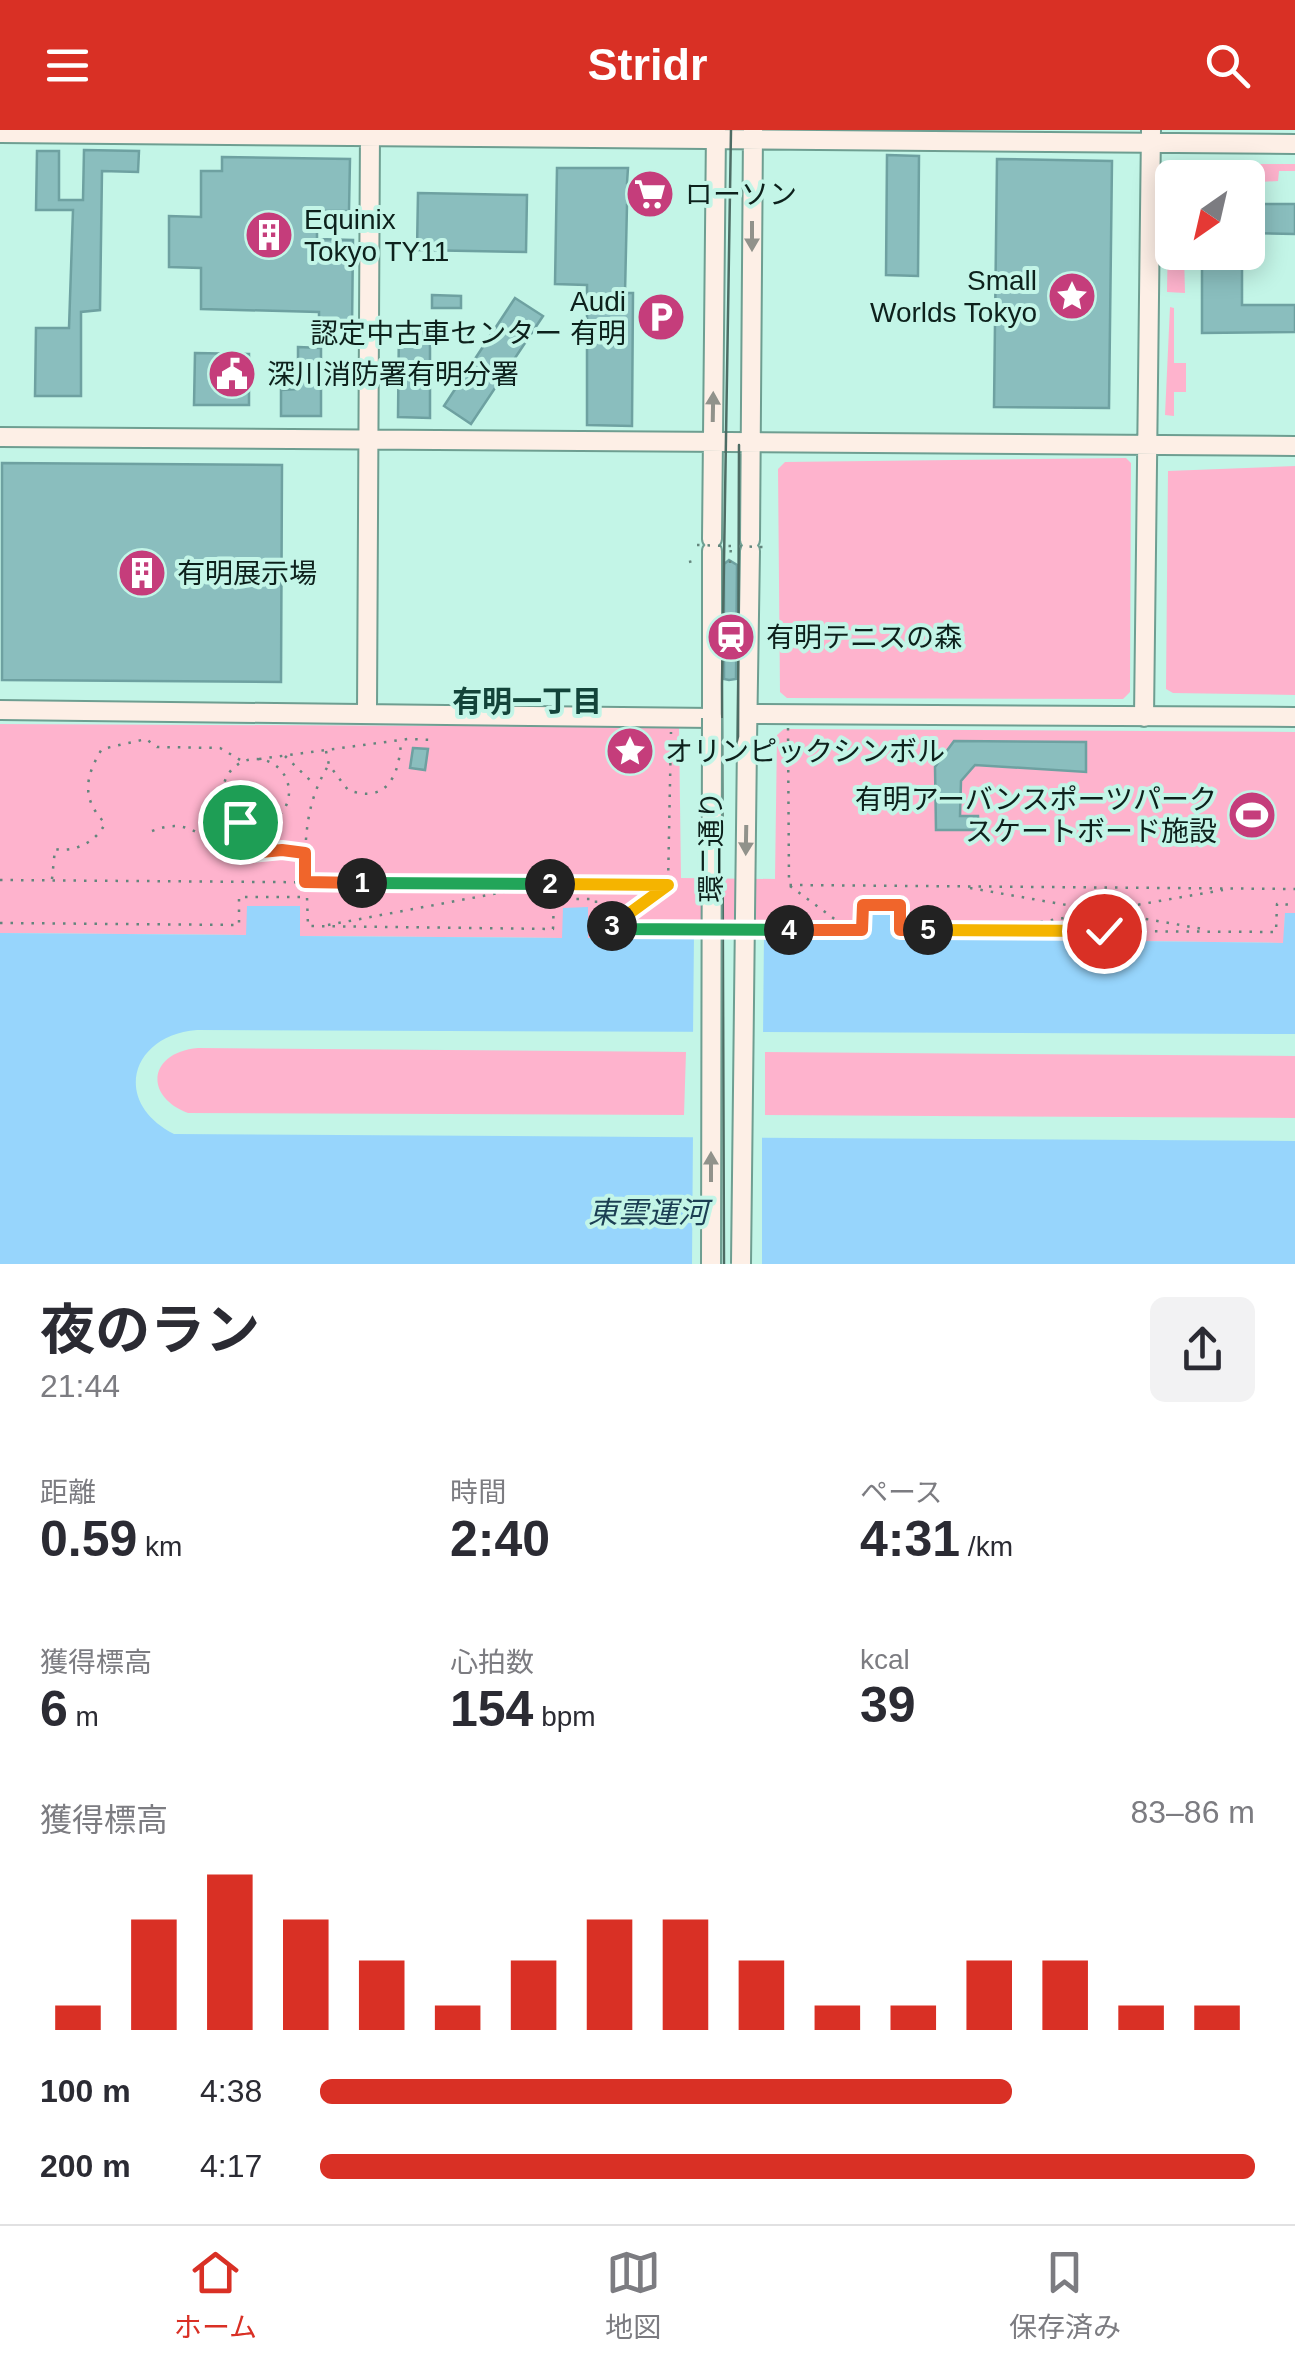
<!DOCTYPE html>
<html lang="ja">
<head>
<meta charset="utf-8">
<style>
	:root { --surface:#fff; --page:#f2f2f3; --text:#2b2b33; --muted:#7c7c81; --line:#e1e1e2; --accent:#d93025 }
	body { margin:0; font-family:Helvetica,"Noto Sans JP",sans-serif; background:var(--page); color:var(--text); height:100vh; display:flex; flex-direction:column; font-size:38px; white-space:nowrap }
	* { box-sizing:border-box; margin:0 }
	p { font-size:32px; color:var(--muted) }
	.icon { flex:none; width:55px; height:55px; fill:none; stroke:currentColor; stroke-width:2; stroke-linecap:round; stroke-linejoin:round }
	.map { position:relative; height:1134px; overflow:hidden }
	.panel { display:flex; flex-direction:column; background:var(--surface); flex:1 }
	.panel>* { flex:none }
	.needle { width:65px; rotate:214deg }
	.buttons { position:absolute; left:1155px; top:30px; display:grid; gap:20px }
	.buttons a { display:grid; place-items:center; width:110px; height:110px; border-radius:15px; background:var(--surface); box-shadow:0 5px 25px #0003; font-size:50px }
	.pin { position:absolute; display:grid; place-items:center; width:85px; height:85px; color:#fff; margin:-42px; border:5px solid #fff; border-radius:50%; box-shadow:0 2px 10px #0007 }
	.km { position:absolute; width:50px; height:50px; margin:-25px; border-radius:50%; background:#222; color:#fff; font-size:28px; line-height:50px; text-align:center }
	.round { display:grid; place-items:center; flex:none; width:105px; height:105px; border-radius:15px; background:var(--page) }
	.overview { display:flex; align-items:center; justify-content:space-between; height:170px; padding:0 40px }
	h1 { font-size:55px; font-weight:700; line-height:75px }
	.metrics { display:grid; grid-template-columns:repeat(3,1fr); gap:15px; height:170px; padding:10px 40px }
	.metrics div { display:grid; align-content:center }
	.metrics b { font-size:50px; font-weight:700 }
	.metrics small { font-size:28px; font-weight:400 }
	.metrics p { font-size:28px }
	.chart { height:280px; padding:20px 40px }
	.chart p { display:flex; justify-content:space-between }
	.chart svg { width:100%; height:180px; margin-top:10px; stroke:var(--accent); stroke-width:6 }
	ul { padding:0 40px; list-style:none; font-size:32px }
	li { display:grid; grid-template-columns:160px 120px 1fr; align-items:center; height:75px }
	li i { height:25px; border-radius:12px; background:var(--accent) }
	header { display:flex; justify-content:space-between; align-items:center; height:130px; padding:0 40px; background:var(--accent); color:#fff; font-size:45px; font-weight:700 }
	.tabs { display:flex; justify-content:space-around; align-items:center; height:140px; border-top:2px solid var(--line); background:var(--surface); font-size:28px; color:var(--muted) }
	.tabs a { display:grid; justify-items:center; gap:5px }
	.tabs .active { color:var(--accent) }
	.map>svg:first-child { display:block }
</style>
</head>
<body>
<header><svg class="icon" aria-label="menu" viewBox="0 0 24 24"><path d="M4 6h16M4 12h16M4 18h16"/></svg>Stridr<svg class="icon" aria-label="search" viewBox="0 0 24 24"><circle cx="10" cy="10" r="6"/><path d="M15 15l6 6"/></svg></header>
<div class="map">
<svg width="1295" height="1134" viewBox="0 0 1295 1134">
	<rect width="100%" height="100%" fill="#c3f5e7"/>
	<path fill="#feb3cd" d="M1254,34V52L1240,44H1214L1215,33Z
		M1259,34H1295V41H1279L1278,51L1259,52Z
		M1168,102H1172V122L1184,123L1185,163L1167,162Z
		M1170,177L1174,178V233H1186V262H1174V286L1165,285Z
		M1126,328L1131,333L1130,562L1123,569L787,568L780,562L778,339L785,332Z
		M1295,336V565L1173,563L1166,559L1168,341Z
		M0,594L679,597L681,748L775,749L777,605L784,599L1295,602V783H1285L1284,813L895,808L894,779H869V808H587V777L563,808L300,806V776H247V805L0,803Z
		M198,918L686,922L684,985L188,983C142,965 150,922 198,918Z
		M765,922L1295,926V988L765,985Z"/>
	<path fill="#97d5fc" d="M247,776H300V806L562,808L563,778L588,777V808H868L869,779H895L896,808L1283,813L1285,783H1295V904L197,900C131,905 111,972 174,1004L1295,1011V1134H0V803L246,805Z"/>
	<path fill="#c3f5e7" d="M694,803H764L763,907H693Z
		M693,1002H762V1134H692Z"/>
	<path fill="#8abebe" stroke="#6ea1a1" stroke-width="2.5" d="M84,20L139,21L138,42L102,41L100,180L81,182V266H35L36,198H69L73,80H36L37,21H59V70H83Z
		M887,25L919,26L918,146L886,145Z
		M222,27L350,29L349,81H317V109L353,110L352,198H319V182L201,179V138L169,137V86L201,87V41H222Z
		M997,29L1112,31L1109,278L994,277Z
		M557,38H628L627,53H664V75H627L625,163H633L632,296L587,295V155L555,154Z
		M418,63L527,65L526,122L417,120Z
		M1248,74H1295V104L1248,103Z
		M1202,122H1242V175H1295V202L1202,203Z
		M432,165L461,166V178H432Z
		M515,168L543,186L471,294L444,276Z
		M399,194H430V288L398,287Z
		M298,217L321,218V286H281V260L298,259Z
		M195,223L249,224V275H194Z
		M2,333L282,335L281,552L2,550Z
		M729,430L737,435L736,549L729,550L724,549V434Z
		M954,611L1086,612V642L975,635L961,651L960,686H978L979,700H936L935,637Z
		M413,618L428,619L425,640L410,638Z"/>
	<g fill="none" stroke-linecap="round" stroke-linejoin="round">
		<g stroke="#6e9e91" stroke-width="22">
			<path id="secondary" d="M0,3L1295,14
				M0,307L1295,316
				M712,409L716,0
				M750,410L753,1
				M0,580L712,588V421
				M367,581L370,0
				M748,584L1295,587
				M1144,587L1151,0
				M747,612L750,421"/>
		</g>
		<path stroke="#63857c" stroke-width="2.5" stroke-dasharray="2.5 8" stroke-linecap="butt" d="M689,432L697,430
			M730,433L731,416
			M788,598L789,755L1295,759
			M326,621L329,635L348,660C387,674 399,646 401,612
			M285,626L315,655
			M259,629L408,609L435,610
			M223 662a33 33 0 1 1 66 0a33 33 0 1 1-66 0Z
			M152,701C190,686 200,709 233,723C246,728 286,720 305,723
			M243,722L248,696
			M52,749L55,719C74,723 98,711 105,693C81,669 85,646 102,619L146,609L157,617L220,618L242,631
			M0,750L668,755L671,602
			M305,752C305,709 305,674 328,636
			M790,756L848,799
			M970,758L1203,799
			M1107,780L1223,760
			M0,793L239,795V767H307L308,796L553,799L554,769H596V799L694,800
			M328,795L541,755
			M609,798L667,756
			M999,799L1099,782
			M762,800H862L863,775H900L901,800L1276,802L1277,774L1295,775"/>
		<use href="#secondary" stroke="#fdefe6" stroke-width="18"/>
		<path stroke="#4d6c64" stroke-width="2.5" d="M738,620L739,315
			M724,1134L722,554L731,0"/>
		<g stroke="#6e9e91" stroke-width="22" stroke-linecap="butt">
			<path id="secondary-bridge" d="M711,1134L712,588
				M741,1134L747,612"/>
		</g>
		<path stroke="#63857c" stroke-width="2.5" stroke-dasharray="2.5 8" stroke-linecap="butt" d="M697,415L764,417"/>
		<use href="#secondary-bridge" stroke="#fdefe6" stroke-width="18"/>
	</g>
	<defs><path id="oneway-solid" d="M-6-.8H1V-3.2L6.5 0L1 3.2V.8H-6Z" transform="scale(2.5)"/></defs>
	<g fill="#91928b">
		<use href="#oneway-solid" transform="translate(752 106) rotate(90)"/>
		<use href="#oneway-solid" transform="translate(713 277) rotate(-89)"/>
		<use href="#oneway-solid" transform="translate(746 710) rotate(91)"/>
		<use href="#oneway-solid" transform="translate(711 1037) rotate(-90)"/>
	</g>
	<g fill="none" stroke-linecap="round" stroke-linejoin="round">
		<g stroke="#fff" stroke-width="20">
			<path id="split-1" d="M240,692L248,694L242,724L282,720L305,723V752L362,753"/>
		</g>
		<g stroke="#fff" stroke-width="20">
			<path id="split-2" d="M362,753L550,754"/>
		</g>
		<g stroke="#fff" stroke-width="20">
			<path id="split-3" d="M550,754L668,755L612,796"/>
		</g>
		<g stroke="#fff" stroke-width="20">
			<path id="split-4" d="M612,796L608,799L789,800"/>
		</g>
		<g stroke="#fff" stroke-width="20">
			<path id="split-5" d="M789,800H862L863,775H900V800H928"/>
		</g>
		<g stroke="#fff" stroke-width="20">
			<path id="split-6" d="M928,800L1104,801"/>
		</g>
		<use href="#split-1" stroke="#f0652b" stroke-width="12"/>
		<use href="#split-2" stroke="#22a559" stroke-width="12"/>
		<use href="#split-3" stroke="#f5b400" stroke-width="12"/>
		<use href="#split-4" stroke="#22a559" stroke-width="12"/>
		<use href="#split-5" stroke="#f0652b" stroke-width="12"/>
		<use href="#split-6" stroke="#f5b400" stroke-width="12"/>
	</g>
	<defs>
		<g id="supermarket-disc" transform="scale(2.5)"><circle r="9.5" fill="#c53d7b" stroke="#c3f5e7"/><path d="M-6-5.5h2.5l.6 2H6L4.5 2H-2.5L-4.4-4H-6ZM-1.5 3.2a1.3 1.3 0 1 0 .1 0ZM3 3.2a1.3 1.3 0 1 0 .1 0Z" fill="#fff"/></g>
		<g id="building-disc" transform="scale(2.5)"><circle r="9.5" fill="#c53d7b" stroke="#c3f5e7"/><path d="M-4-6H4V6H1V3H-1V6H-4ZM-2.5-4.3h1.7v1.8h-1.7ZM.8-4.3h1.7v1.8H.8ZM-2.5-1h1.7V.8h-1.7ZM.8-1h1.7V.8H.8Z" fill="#fff"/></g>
		<g id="sight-disc" transform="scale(2.5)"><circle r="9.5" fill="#c53d7b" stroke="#c3f5e7"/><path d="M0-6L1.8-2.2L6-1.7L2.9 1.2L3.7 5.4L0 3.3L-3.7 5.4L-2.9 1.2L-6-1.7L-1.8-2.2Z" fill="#fff"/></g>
		<g id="parking-disc" transform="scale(2.5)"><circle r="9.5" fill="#c53d7b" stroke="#c3f5e7"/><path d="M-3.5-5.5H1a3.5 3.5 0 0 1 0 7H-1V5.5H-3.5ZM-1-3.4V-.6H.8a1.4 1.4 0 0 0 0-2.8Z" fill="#fff"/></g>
		<g id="civic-disc" transform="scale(2.5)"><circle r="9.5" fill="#c53d7b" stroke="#c3f5e7"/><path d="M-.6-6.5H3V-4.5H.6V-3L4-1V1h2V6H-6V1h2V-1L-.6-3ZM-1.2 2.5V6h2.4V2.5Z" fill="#fff"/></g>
		<g id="station-disc" transform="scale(2.5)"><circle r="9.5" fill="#c53d7b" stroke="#c3f5e7"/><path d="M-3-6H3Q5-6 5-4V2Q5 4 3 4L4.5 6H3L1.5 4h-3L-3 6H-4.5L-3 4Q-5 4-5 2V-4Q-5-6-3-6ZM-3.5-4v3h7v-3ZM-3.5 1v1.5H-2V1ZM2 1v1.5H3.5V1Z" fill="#fff"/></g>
		<g id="stadium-disc" transform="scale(2.5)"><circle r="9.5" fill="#c53d7b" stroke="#c3f5e7"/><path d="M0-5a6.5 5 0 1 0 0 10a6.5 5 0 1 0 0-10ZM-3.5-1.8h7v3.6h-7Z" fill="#fff"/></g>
	</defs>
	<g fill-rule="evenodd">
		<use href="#supermarket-disc" x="650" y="64"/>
		<use href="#building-disc" x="269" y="105"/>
		<use href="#sight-disc" x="1072" y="166"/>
		<use href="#parking-disc" x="661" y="187"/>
		<use href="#civic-disc" x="232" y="244"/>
		<use href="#building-disc" x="142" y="443"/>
		<use href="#station-disc" x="731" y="507"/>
		<use href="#sight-disc" x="630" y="621"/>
		<use href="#stadium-disc" x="1252" y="685"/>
	</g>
	<g text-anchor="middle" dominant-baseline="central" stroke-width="8" stroke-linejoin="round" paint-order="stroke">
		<g font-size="28" fill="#0d211c" stroke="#c3f5e7" text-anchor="start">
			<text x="685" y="64">ローソン</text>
			<text x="304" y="89">Equinix<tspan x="304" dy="32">Tokyo TY11</tspan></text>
			<text x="1037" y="150" text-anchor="end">Small<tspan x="1037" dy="32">Worlds Tokyo</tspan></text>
			<text x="626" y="171" text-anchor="end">Audi<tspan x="626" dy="32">認定中古車センター 有明</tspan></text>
			<text x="267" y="244">深川消防署有明分署</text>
			<text x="177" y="443">有明展示場</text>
			<text x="766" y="507">有明テニスの森</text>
			<text x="665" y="621">オリンピックシンボル</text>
			<text x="1217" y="669" text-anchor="end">有明アーバンスポーツパーク<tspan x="1217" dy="32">スケートボード施設</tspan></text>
		</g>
		<g font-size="28" fill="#0d211c" stroke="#c3f5e7">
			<text transform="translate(711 717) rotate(-90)">環二通り</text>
		</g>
		<g font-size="30" font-weight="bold" fill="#13443a" stroke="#c3f5e7">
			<text x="527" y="571">有明一丁目</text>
		</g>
		<g font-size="30" font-style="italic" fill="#1c3f53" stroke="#c3f5e7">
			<text x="648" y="1082">東雲運河</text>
		</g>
	</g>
</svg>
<div class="buttons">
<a><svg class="needle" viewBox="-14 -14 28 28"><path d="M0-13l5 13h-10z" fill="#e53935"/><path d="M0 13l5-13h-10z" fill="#7c7c81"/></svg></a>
</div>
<div class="pin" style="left:240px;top:692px;background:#1e9e55"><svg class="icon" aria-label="arrive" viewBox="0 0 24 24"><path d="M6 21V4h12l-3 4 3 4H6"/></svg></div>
<div class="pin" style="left:1104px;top:801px;background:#d93025"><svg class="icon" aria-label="check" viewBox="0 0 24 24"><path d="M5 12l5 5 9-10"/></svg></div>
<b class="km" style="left:362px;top:753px">1</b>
<b class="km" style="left:550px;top:754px">2</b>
<b class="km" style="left:612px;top:796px">3</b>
<b class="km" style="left:789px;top:800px">4</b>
<b class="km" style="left:928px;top:800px">5</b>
</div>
<section class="panel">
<div class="overview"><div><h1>夜のラン</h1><p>21:44</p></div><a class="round"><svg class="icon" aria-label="share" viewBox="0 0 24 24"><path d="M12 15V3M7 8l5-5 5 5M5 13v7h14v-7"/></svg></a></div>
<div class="metrics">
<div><p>距離</p><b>0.59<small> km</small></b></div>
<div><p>時間</p><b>2:40</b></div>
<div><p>ペース</p><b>4:31<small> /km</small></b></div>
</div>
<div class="metrics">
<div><p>獲得標高</p><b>6<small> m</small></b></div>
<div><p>心拍数</p><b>154<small> bpm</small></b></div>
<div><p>kcal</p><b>39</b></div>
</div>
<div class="chart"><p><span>獲得標高</span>83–86 m</p>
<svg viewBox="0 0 160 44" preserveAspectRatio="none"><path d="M5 44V38M15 44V17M25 44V6M35 44V17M45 44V27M55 44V38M65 44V27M75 44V17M85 44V17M95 44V27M105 44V38M115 44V38M125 44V27M135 44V27M145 44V38M155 44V38"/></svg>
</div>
<ul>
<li><b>100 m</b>4:38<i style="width:74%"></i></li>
<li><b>200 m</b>4:17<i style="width:100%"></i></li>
</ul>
</section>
<nav class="tabs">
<a class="active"><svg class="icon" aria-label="home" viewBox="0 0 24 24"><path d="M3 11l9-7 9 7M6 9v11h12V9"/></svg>ホーム</a>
<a><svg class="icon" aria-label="map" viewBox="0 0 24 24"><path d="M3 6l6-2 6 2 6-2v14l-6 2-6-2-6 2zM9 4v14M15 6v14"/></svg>地図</a>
<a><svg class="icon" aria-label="saved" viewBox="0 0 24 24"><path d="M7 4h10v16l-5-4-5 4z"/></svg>保存済み</a>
</nav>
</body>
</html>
